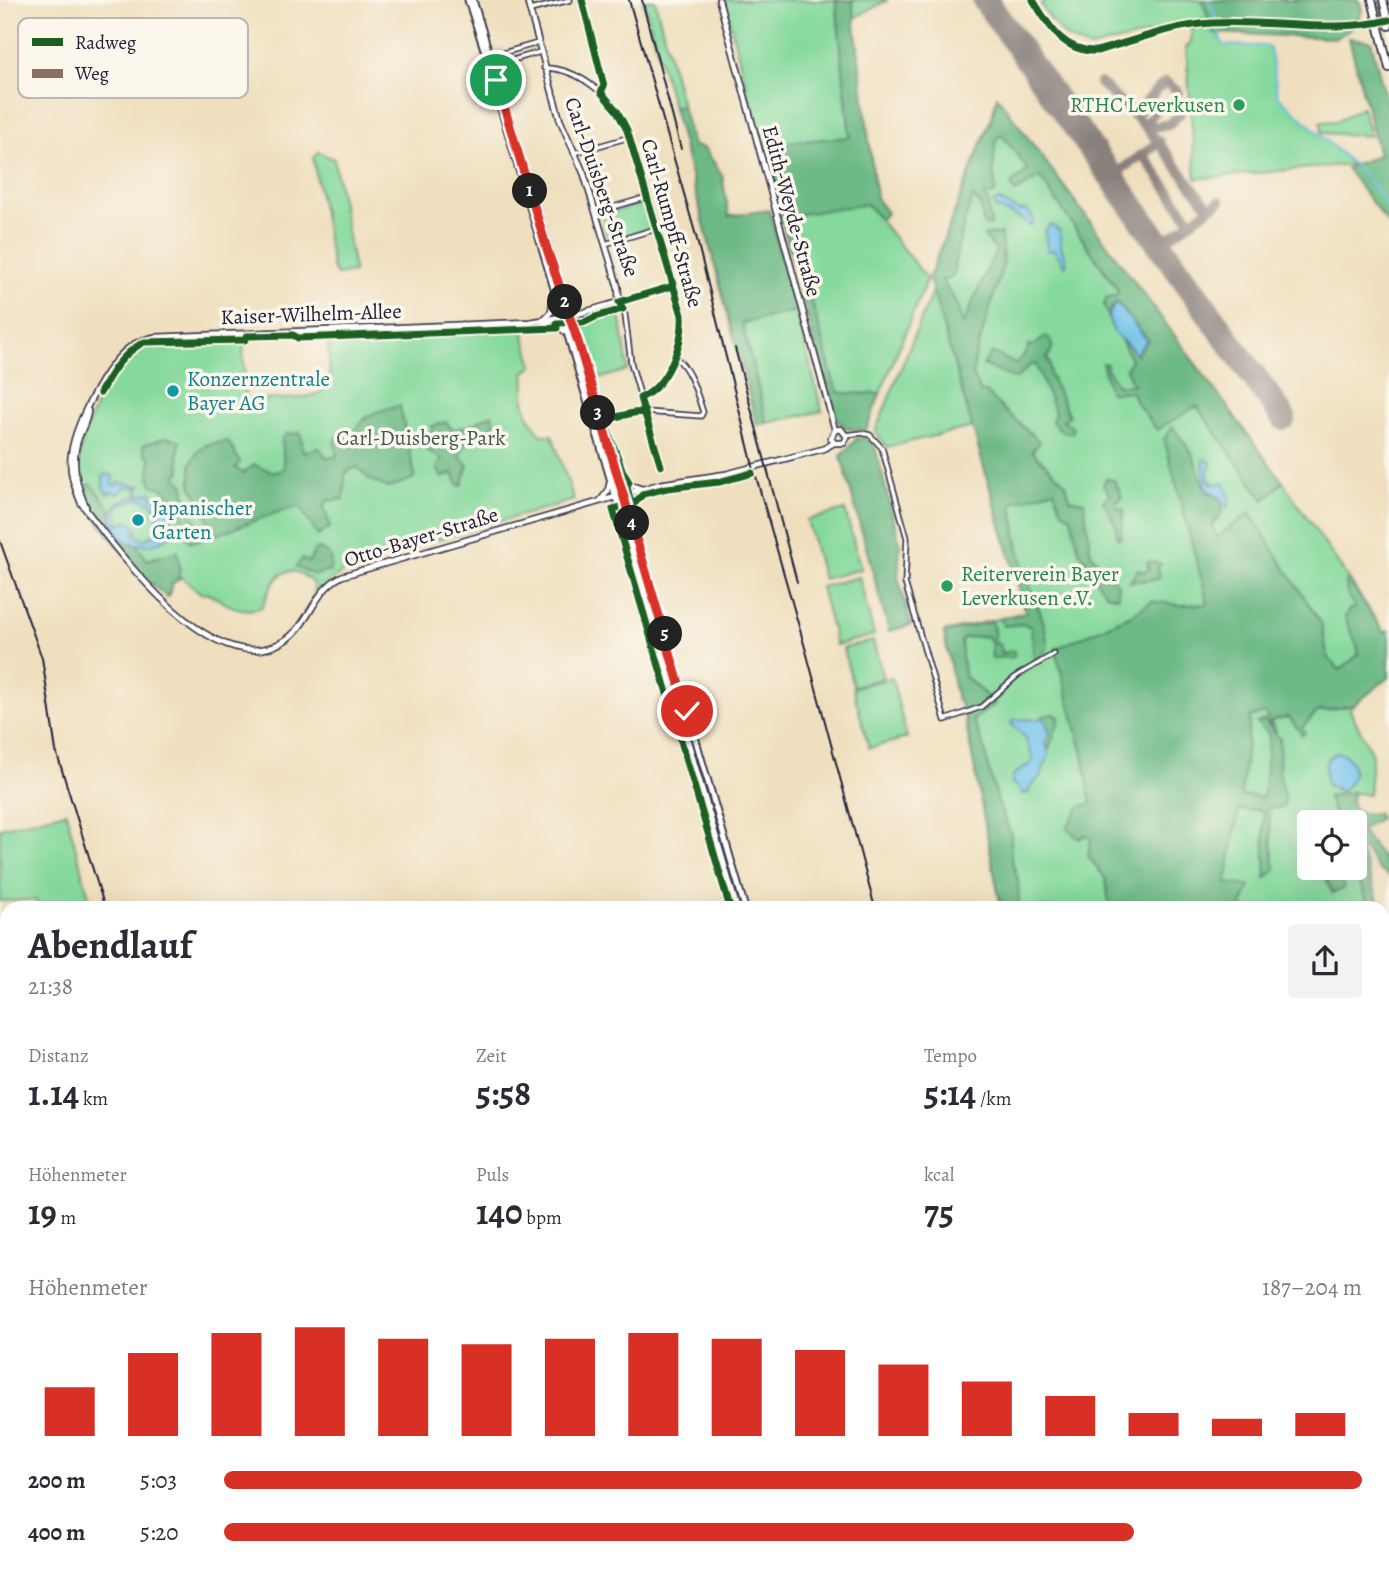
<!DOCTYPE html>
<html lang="de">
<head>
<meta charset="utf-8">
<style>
	:root { --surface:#fff; --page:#f2f2f3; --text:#2b2b33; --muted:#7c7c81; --accent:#d93025 }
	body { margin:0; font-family:Alegreya,serif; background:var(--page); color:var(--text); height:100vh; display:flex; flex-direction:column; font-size:26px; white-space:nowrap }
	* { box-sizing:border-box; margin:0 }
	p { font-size:23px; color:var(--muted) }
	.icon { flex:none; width:38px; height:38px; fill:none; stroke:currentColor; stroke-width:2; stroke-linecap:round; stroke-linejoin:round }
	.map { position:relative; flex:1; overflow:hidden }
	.drawer { position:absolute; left:0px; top:901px; width:1390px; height:674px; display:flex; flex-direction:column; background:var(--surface); border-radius:21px 21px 0 0; box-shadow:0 7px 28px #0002 }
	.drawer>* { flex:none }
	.fabs { position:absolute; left:1297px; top:810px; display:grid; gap:14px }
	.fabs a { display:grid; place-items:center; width:70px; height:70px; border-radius:7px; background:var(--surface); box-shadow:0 7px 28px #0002; font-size:35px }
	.pin { position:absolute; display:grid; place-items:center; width:60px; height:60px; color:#fff; margin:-30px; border:4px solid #fff; border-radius:50%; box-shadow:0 2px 7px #0007 }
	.km { position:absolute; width:35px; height:35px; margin:-18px; border-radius:50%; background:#222; color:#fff; font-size:19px; line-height:35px; text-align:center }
	.round { display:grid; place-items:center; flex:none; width:74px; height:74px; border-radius:7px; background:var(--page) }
	.summary { display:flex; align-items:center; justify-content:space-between; height:119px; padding:0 28px }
	h1 { font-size:38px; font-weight:700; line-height:52px }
	.figures { display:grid; grid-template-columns:repeat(3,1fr); gap:10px; height:119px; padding:7px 28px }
	.figures div { display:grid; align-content:center }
	.figures b { font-size:35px; font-weight:700 }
	.figures small { font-size:19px; font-weight:400 }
	.figures p { font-size:19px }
	.chart { height:196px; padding:14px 28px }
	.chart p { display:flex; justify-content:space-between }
	.chart svg { width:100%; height:126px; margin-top:7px; stroke:var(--accent); stroke-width:6 }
	ul { padding:0 28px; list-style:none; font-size:23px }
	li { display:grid; grid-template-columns:112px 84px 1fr; align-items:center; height:52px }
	li i { height:18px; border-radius:9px; background:var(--accent) }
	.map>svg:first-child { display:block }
</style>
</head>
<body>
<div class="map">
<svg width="1389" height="1574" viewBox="0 0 1389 1574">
	<rect width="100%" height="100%" fill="#fbf7ec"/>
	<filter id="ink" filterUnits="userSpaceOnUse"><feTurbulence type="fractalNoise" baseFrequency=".0143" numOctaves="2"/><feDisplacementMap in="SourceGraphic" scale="14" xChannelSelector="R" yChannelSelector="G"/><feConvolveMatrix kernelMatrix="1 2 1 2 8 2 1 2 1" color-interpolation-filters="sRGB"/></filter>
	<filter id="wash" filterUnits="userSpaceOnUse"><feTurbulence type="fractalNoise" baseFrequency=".00686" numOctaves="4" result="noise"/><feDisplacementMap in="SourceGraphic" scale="28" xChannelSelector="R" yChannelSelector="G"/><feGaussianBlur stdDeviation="1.57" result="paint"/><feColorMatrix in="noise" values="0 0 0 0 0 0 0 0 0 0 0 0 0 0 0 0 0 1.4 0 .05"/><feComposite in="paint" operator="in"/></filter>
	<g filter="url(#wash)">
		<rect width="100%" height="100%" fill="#efdfbe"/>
		<path fill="#85d99c" stroke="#547e6c" stroke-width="2" d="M643,0H655L682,106L673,107Z
			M724,0H836L850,138L761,144Z
			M852,0H888L854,18Z
			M1044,0H1202L1209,19L1090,48C1063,41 1056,27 1041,5Z
			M1218,26L1219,37L1224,45L1266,46L1270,49L1278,96L1352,164L1196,179L1186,48L1191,42L1192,28Z
			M1362,107L1370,136L1322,133L1321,122L1337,121Z
			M991,118L1028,170L1012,184L1015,191L1040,177L1118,291L1117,295L1106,298L1108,315L1117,301L1149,340L1264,499L1283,482L1385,633L1343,668L1351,712L1372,754L1369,795L1351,792L1328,796L1336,822H1309V868H1354L1369,908H1001L965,718L960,702L957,701L944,632L1026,612L973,427L887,447L875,432L933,290L929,277Z
			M318,152L334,159L354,270L353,272L337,275L333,270L313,158Z
			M645,202L653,227L608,241L601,215Z
			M867,204L927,279L880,394L839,393L834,383L788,215Z
			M619,306L628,370L594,380L576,321Z
			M796,311L822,411L767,423L742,323Z
			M523,330L533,366L524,373C526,382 524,388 524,397C524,412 533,424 541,435H552L574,500L349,565C341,576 325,584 314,595V584C285,555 272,581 262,607C242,615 225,604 208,593L202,594L181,577L172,584L168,597L165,596C139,570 81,513 79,476C77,448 87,424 99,399C107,383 120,356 137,348C155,339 219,342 243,341L245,399C264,399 300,401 316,394C322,392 326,388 330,384L328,338Z
			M845,510L861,569L823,579L807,520Z
			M859,577L874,635L836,645L821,587Z
			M873,641L883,678L853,686L843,648Z
			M892,678L907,738L869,748L853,688Z
			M66,812L92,908H39L36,900L0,901V828Z
			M1382,942L1389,958V1323L1383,1324Z
			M7,1231V1387L0,1389V1232Z
			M20,1568H85L86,1574H24Z"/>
		<path fill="#6cb984" stroke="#476e60" stroke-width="2" d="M836,0H852L876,198L887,213L880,220L867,204L788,216L834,383L839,393L880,394L866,430L848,429L836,420L831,391L823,374L761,144L850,137Z
			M1202,0H1359L1362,11L1357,23L1337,38L1214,33Z
			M1349,38L1371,41L1389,112V225L1346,168L1379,155Z
			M997,96L1283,482L1264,500L1197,406L1157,430L1135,401L1132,392H1110L1102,363L1107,364V369L1117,385H1133L1126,369L1131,359L1122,342L1129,345L1136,355L1148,340L1117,302L1110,309L1108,316L1104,306L1106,298L1117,295L1118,290L1040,177L1015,192L1011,184L1028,170L1002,135L996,139L993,170L996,190L994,194L985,196L989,204L988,208L991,224L988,226L983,223L981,206L973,197L964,222L954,266L955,271L950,279L942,280L955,301L963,324L996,250L984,236L1001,233L1003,265L974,361L973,377L981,392H987L992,399L1040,442L1032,451L1066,484L1070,499L1084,502L1091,554L1118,585V597L1106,594L1094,577L1093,570L1079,551L1071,517L1062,511L1054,490L1012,503C1015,527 1018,552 1026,575C1033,599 1049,624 1047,650L1036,661L1034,659L1031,627L1024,624L1003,626L1000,619L1026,612L929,278L991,120Z
			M682,106L693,146L704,148L722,175L729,216L769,210L796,311L742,323L767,423L757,425L673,107Z
			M1046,336C1055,342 1053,350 1047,358L1050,365V375L1069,416L1063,421L1073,428V432L1064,433L1052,422L1055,412L1035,363C1025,366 1023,375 1015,379L983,365L992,352L1015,364L1027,352L1028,345L1033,346Z
			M400,406L415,476L413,479L388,488L369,479L357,467L345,473L344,499L327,501L324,507L330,527L318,536L300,507L278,512L214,536L206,513L191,485V464L197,453L206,445L228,441L240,462L235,468L243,473L254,465C264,468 275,476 284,468L282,439L286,434L301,433L303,452L319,448L327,458L337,456L334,441L340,434L352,436C365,413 374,411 400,406Z
			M492,414L495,427L473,433L459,456L468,465L462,486L458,485L453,473L442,478L437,468L442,459L423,448L420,437L431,434L432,426L446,422L453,430L469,426Z
			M1173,427L1192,453L1206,491L1220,499L1223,511L1212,526L1217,537L1250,513L1321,623L1328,658L1340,670L1359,654C1357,640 1347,629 1345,615L1350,609L1355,607L1347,595L1346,582L1348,580L1384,633L1389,630V677L1354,705L1317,712L1302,728L1305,733L1302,735L1289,717L1273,720L1271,723L1277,732L1271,728L1265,713L1250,717L1241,796L1263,797L1269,734L1257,723L1264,720L1280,739L1279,772L1285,801L1282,808H1268L1275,870L1266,878L1263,810H1239L1226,883L1250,886L1241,908H1110L1105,878L1088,856L1091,839L1085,835L1079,839L1067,828L1079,807L1091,803L1083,754L1055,649L1129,616L1152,601L1179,605L1208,604L1164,439Z
			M167,437L180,441L178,455L181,472L176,476L184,485L185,496L189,499L192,513L204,536L202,540L191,542L185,535L186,525L165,489L152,485L149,475L151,458L146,455L143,445Z
			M857,438H866L875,447L900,544L898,578L911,625L889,631L841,456Z
			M1106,478L1115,481L1122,498L1115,504L1117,508L1124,509L1121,538H1117L1116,525L1103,501L1110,494L1103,485Z
			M91,484L109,507L113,527L120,540L137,545L147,560L177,551L180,567L178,579L172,584L168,597C140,580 93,518 82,487Z
			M319,549C332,554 332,557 330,571L314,575L296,567L302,559L309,562L314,551Z
			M1150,561L1161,564L1157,568L1160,575L1158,579L1130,582L1138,569L1142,572L1149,569L1147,563Z
			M992,621L996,644L1000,645L1001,653L1014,651V657L992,658L991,639H988L987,636L964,638L961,641L964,677L967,678L995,704L973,720L986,753L988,767L998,802L1011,834V858L1018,880L1019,908H1001L965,718L960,702L957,701L944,633Z
			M1054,714L1059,717V721L1049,749L1045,744L1050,732L1043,716Z
			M1351,792L1354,793L1351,801L1353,809L1364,814L1377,813L1380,818L1361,830L1389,866V876L1378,869L1364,848L1360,850L1381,908H1370L1354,868V822H1337L1328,797Z
			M1322,868H1334C1336,877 1342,878 1344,889L1332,893Z
			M1389,1275V1313H1383V1278Z
			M7,1433V1489H0V1434Z
			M945,1568H976L978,1574H947Z"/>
		<path fill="#6ec2ea" stroke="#487292" stroke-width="2" fill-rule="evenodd" d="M998,200L1019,211L1027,210L1032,216L1033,223L1030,226C1020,215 1007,214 995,207L994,202Z
			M1052,225L1060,231L1061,246L1067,263L1065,266L1054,249L1048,252L1045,233L1048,226Z
			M1116,302L1147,340L1136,354C1123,336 1115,343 1108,316Z
			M1206,459L1211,463L1208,471L1209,480L1213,484L1224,483C1228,489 1232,503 1227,508L1220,498L1206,489L1203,462Z
			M106,474L113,476L112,485H117V482L141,486L138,489L140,495L152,492V497L168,501L174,512H171L173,515L171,519L175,523L170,536C156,545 137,549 122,539L113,519L112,511L119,502L138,495L136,488L125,487L120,494L111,492L107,494L103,488V476ZM141,498L156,505L154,511L158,520L164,519L169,527V533L160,536L155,534L144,540L135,535L134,532H138L137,528L127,521L118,524V516L115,511L118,505Z
			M1043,716L1050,732L1045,744C1055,756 1042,762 1042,775L1032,785L1028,793L1023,794L1017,786L1012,784V776L1024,767L1029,765L1033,760L1025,737L1011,724L1013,720L1040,719Z
			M1338,752L1347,756C1358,769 1354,782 1341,791L1327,785C1325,771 1321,759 1338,752Z"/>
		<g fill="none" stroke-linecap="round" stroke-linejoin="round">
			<path stroke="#6ec2ea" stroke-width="2" d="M1209,0C1219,17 1215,32 1224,45L1266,46L1270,49L1278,96L1365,175L1389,209"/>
			<path stroke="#88807c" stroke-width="10" d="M1100,83L1135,116
				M1178,92L1166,82L1157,89L1135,116C1164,144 1183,179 1210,208
				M1145,125L1155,112
				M1148,128L1169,124L1180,114
				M1143,155L1191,222
				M1112,176L1160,142
				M1160,244L1220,201"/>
			<path stroke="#88807c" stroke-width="26" d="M985,0L1283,417"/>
		</g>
	</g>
	<g filter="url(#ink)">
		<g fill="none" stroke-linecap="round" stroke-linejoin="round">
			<g stroke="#413e4f" stroke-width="7">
				<path id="street" d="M582,0L604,86L601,92
					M1033,0C1049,26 1063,52 1097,51C1134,41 1173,25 1212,23C1263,20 1313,30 1364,26
					M530,10L570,0
					M486,58L538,43
					M489,67L540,52
					M544,68C580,68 615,99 627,130C642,176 656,223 669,270C674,286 682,304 682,322C683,347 664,388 640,398
					M574,153L630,137
					M596,212L648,197
					M605,244L656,229
					M645,412L631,363L625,315L619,302L673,286
					M621,415L645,412L701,416L703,412C697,394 690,368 675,357
					M846,435L862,433L870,435L882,448L907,538L905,583L945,720L981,707L1018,675L1054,654
					M0,941L7,940
					M1382,961L1389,957
					M0,986L7,1011
					M0,1105H7
					M0,1180L7,1178
					M0,1190L7,1210
					M0,1230L7,1228
					M428,1568L432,1574
					M483,1568L488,1574
					M695,1568L697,1574
					M598,1574L609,1568
					M738,1574L739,1568"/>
			</g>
			<g stroke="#413e4f" stroke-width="8">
				<path id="secondary" d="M527,0L560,120L584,174L618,287L619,302L574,315L530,322L155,337C146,339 137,341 130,347C105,365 74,426 71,456C69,473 75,488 81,503C117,551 213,683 282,642C311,626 311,592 342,576L660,484L726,474L823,449L834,443H844L847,437L841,429L835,430
					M719,0L835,430
					M542,321L551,312L554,292
					M546,322L558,325L565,332
					M834,443L831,438L835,430
					M620,477L628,484L642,489
					M600,501L608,491L610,481
					M86,507C76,485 70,461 79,437C82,429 87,421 88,411
					M630,513L634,500L643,490
					M304,1568L306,1574"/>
			</g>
			<g stroke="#413e4f" stroke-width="9">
				<path id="primary" d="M468,0L484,49
					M473,0L622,488L745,908
					M501,109L737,908
					M929,1568L931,1574
					M938,1568L939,1574"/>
			</g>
			<g stroke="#413e4f" stroke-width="10">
				<path id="highway" d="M1372,0L1389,68
					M1383,0L1389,26"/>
			</g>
			<use href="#street" stroke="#fff" stroke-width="3.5"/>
			<use href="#secondary" stroke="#fff" stroke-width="4.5"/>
			<use href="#primary" stroke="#fff" stroke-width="5"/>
			<use href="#highway" stroke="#fff" stroke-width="6"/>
			<path stroke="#22223b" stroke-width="2" d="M629,0L696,236L753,466L806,651L875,908
				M642,0L681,149
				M735,348L797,582
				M0,541L42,658L56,751L105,908
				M374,1568L380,1574
				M1056,1568L1058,1574"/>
			<path stroke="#8d6e63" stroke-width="5" stroke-dasharray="10 5" stroke-linecap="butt" d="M89,1568V1574"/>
			<g stroke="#fbf7ec" stroke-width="11">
				<path id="cycleway" d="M582,0L604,86L601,92L617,111L627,130L682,315C684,343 667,387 640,398L661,466
					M1033,0C1049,26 1063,52 1097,51C1134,41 1173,25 1212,23C1271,19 1331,34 1389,20
					M100,393C112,371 122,354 144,342L245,340L247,336L293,335L298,338L557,328V323L585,322L595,317L623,309L619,302L673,286
					M631,503L627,487L629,482L623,472L604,420L633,413L645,412
					M730,908L613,509L635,503L643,494L667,488L719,482L752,473"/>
			</g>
			<use href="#cycleway" stroke="#1b5e20" stroke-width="7"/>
		</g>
	</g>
	<g fill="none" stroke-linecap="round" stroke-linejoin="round" filter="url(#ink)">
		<g stroke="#fff" stroke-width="14">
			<path id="route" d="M496,80L547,249L579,345L687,711"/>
		</g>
		<use href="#route" stroke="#d93025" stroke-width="9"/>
	</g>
	<g fill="#2e9e5b" stroke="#fbf7ec" stroke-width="2.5">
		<circle cx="1239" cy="105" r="7"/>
		<circle cx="947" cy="586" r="7"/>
	</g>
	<g fill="#0f9aa8" stroke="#fbf7ec" stroke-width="2.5">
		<circle cx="173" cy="391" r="7"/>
		<circle cx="138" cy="520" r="7"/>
	</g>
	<g text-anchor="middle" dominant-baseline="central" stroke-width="7" stroke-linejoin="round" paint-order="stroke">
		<g font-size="21" fill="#27864d" stroke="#fbf7ec" text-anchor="end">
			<text x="1225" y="105">RTHC Leverkusen</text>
			<text x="961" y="574" text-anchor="start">Reiterverein Bayer<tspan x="961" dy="24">Leverkusen e.V.</tspan></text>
		</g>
		<g font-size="21" fill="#22223b" stroke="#fbf7ec">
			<text transform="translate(602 187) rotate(71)">Carl-Duisberg-Straße</text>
			<text transform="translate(792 211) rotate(75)">Edith-Weyde-Straße</text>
			<text transform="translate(672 223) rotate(74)">Carl-Rumpff-Straße</text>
			<text transform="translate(311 314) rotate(-2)">Kaiser-Wilhelm-Allee</text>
			<text transform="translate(421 537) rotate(-17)">Otto-Bayer-Straße</text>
		</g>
		<g font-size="21" fill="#0d838f" stroke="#fbf7ec" text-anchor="start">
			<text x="187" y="379">Konzernzentrale<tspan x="187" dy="24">Bayer AG</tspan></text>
			<text x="152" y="508">Japanischer<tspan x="152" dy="24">Garten</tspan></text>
		</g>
		<g font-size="21" fill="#405958" stroke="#fbf7ec">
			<text x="421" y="438">Carl-Duisberg-Park</text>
		</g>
	</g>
	<rect x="18" y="18" width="230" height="80" rx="10" fill="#fbf7ec" stroke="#bab7b7" stroke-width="2"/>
	<rect x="32" y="38" width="31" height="8" fill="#1b5e20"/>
	<rect x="32" y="69" width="31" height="9" fill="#8d6e63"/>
	<g font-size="19" fill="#22223b">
		<text x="75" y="49">Radweg</text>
		<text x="75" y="80">Weg</text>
	</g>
</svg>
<div class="fabs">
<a><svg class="icon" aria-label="locate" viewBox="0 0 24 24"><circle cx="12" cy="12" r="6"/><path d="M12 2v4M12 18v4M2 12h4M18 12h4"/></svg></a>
</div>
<div class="pin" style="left:496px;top:80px;background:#1e9e55"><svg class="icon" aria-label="arrive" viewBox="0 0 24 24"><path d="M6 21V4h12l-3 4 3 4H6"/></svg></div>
<div class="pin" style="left:687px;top:711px;background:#d93025"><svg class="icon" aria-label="check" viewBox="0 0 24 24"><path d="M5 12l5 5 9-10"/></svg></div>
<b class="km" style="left:530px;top:191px">1</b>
<b class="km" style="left:565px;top:302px">2</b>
<b class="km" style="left:598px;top:413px">3</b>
<b class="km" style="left:632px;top:523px">4</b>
<b class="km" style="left:665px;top:634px">5</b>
<section class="drawer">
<div class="summary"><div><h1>Abendlauf</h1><p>21:38</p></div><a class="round"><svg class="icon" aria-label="share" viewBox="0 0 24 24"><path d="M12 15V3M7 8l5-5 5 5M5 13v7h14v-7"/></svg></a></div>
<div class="figures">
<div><p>Distanz</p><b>1.14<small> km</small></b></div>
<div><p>Zeit</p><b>5:58</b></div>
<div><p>Tempo</p><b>5:14<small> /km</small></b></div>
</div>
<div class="figures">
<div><p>Höhenmeter</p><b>19<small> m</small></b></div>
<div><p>Puls</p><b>140<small> bpm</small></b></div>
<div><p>kcal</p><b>75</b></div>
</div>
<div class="chart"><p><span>Höhenmeter</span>187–204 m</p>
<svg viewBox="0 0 160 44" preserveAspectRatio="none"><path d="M5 44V27M15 44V15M25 44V8M35 44V6M45 44V10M55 44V12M65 44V10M75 44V8M85 44V10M95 44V14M105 44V19M115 44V25M125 44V30M135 44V36M145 44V38M155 44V36"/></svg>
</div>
<ul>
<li><b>200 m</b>5:03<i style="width:100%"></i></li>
<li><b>400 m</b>5:20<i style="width:80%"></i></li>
</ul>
</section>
</div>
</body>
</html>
